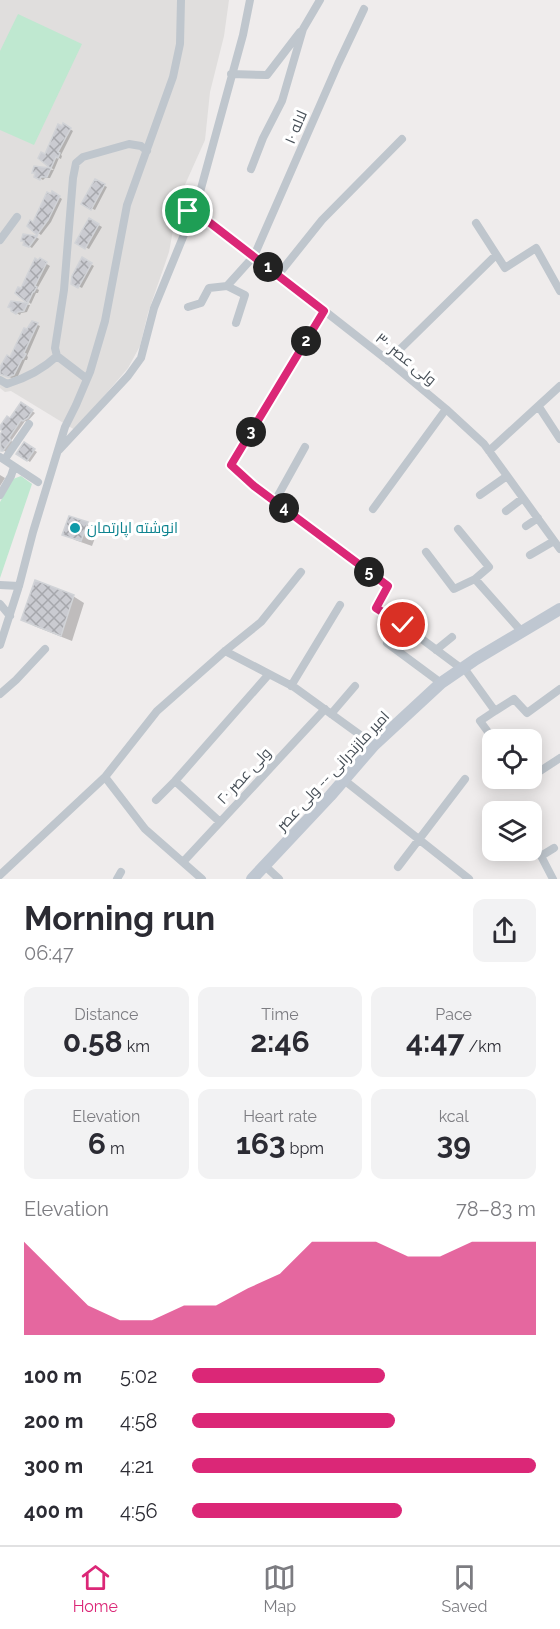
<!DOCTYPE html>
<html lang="en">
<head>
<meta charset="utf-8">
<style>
	:root { --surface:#fff; --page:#f2f2f3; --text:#2b2b33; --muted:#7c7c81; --line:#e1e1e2; --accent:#db2777 }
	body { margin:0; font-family:Raleway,Cairo,sans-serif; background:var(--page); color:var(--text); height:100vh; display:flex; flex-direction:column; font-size:22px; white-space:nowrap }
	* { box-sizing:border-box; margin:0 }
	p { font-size:20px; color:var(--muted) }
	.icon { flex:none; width:33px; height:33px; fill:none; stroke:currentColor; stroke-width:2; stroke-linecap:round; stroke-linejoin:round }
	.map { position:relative; height:879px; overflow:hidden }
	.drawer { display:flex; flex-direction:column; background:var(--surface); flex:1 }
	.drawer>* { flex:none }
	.buttons { position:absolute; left:482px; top:729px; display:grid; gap:12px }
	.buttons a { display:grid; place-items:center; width:60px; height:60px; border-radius:12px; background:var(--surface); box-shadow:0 3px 15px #0003; font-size:30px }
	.pin { position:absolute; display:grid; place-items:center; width:51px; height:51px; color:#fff; margin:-26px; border:3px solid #fff; border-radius:50%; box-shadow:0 2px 6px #0007 }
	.km { position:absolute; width:30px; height:30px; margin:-15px; border-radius:50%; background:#222; color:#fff; font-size:16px; line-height:30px; text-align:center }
	.round { display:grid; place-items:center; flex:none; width:63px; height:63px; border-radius:12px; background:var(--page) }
	.summary { display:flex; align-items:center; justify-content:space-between; height:102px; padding:0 24px }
	h1 { font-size:33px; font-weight:700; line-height:45px }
	.stats { display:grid; grid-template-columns:repeat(3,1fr); gap:9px; height:102px; padding:6px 24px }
	.stats div { display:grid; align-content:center; border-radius:12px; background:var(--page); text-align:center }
	.stats b { font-size:30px; font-weight:700 }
	.stats small { font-size:16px; font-weight:400 }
	.stats p { font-size:16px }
	.chart { height:168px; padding:12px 24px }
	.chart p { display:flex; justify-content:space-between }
	.chart svg { width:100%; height:108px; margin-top:6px; fill:var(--accent); opacity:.7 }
	ul { padding:0 24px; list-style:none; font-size:20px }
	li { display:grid; grid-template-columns:96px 72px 1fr; align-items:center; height:45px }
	li i { height:15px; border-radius:8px; background:var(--accent) }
	.tabs { display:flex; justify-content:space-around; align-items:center; height:84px; border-top:2px solid var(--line); background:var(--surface); font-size:16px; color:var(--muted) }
	.tabs a { display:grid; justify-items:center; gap:3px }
	.tabs .current { color:var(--accent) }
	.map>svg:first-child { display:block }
</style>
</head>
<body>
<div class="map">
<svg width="560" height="879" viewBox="0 0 560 879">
	<defs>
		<pattern id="building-cross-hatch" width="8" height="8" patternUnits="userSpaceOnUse" patternTransform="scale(1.5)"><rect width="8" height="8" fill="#cacbd1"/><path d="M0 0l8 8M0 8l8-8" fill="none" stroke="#a6a7ac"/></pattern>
	</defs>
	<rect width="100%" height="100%" fill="#efecec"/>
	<path fill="#e0dedd" d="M0,0H229L224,36L210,92L205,140L179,198L169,252L148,313L140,346L128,368L75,430L11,391L5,392L0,388Z"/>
	<path fill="#bfe8d0" d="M18,14L82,44L34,145L0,130V51Z
		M21,476L32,484L0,578V502L13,479Z"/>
	<path fill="#0003" d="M64,125L73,131L61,155L62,156L61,159L59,158L54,170L40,158L45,156Z
		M35,168L54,170L50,178H45L43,180L36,176V174L34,172Z
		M95,181L107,187L95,210L83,204Z
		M53,193L62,199L51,222L41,235L29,226L34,224Z
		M90,220L102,227L89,249L77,243Z
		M24,236L36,237L39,239L32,248L25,244Z
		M82,259L94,266L82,288L72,283Z
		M40,260L50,266L37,289L39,290L38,293H36L31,304L17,292L22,290Z
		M12,302L30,305L27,312L21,313L20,315L13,311Z
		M33,323L40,326L27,356L28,357L27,360H25L18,376L12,378L0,374Z
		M22,404L35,413L27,422L25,421L11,441L13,442L6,452L0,448V437Z
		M25,444L37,452L30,462L18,454Z
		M0,475L5,478L0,486Z
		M87,524L98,530L92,546L75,540L64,534Z
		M73,596L84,603L72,641L34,626L23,620Z"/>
	<path fill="url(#building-cross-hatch)" stroke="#d1d3d7" stroke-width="1.5" d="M63,123L71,128L58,152L60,153L58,158L56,157L47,177H41L40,180L34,177L35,173H32L34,166L50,168L38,158L41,152L45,154L58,124L62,126Z
		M95,179L105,184L91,210L81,204Z
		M52,191L60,196L48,220L37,235L27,226L30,220L33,222L47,192L51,194Z
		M89,218L99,224L85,249L75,243Z
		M23,234L37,236L29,247L23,245L24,241H21Z
		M82,257L92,263L78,288L71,284L72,276Z
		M35,258L38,260L40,258L47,262L35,286L37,287L34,292H33L24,311L18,312L16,314L11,311V308L8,307L11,301L27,303L15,293L18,287L21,288Z
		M32,321L38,323L24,353L26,354L23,359H22L14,375L8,377L0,374V367L7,355L10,357L24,328L27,329Z
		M21,402L33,410L28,418L23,421L21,420L9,438L11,440L3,451H1L0,435L2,431L0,429V426L7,416L10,418Z
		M24,442L35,449L27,461L16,454Z
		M69,516L88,522L81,541L62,535Z
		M35,580L74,595L61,636L21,620Z"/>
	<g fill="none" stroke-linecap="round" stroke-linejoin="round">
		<path stroke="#bfc6cd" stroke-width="8" d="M231,74L267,75L300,32
			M251,169L263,138L282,101L303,29L320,0
			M197,203L243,35L250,0
			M187 213a10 10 0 1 1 20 0a10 10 0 1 1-20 0Z
			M205,219L229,236L386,359L446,409L484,444L560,549
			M476,223L505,268L536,248L560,291
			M0,240L17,217
			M278,275L322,220L402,139
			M227,286L245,295L236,323
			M188,307L201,303L209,288L227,286L254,256L338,64L364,9
			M324,311L231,465L254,486L388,586L376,608L403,625L462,669
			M388,361L496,255
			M87,379L57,356L55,348L64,290L73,178L76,163L83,157L129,144L141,146L147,151
			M0,380L7,384C26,378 42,370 57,356
			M539,407L560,439
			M59,450L128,376L141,358L154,308L190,220
			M489,451L560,386
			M0,457L38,482
			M5,459L29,424
			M0,495L11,476L14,467
			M480,495L507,476
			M275,501L305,447
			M373,509L446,409
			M506,511L523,498
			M526,526L538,518
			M426,552L454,589L475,579L489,567L458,529
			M530,555L554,541
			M475,579L522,632
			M0,585L19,586
			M0,604L10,616
			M387,643L441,683
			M0,645L19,586L33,532L65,427L76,405L90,372L105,321L127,205L173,77L180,44L181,0
			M436,650L452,637
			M225,651L294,687L374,745
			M464,668L495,711L514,699L527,713L560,689
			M291,686L340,605
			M0,694L16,680L45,649
			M331,714L355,686
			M491,736L480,721L495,711
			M105,777L145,829L202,879
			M531,777L560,758
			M344,780L469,879
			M175,781L220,822
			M520,784L528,778
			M156,800L175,781L269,674
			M183,862L325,709
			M265,866L279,879
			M398,867L465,779
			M0,875L105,777L157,711L225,651L261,622L301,572
			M117,879L121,872
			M553,879L541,856L554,848"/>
		<path stroke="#bfc7d1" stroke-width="12" d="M252,879L330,796L374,745L441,683L476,659L560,609"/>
	</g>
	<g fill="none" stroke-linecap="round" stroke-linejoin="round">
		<g stroke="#fff" stroke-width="12">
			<path id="route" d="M188,211C187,217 190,221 196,223L205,219L324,311L231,465L254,486L388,586L376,608L403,625"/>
		</g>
		<use href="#route" stroke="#db2777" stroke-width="8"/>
	</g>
	<circle fill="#0f9aa8" stroke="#fff" stroke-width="2" cx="75" cy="528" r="6"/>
	<g text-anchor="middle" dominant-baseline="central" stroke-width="6" stroke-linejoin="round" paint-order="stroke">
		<g font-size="15" fill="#474f57" stroke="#fff">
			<text transform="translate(296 127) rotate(-67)">لاله ۱۰</text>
			<text transform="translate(406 359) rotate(39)">ولی عصر ۳۰</text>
			<text transform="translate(333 771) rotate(-47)">امیر مازندرانی -- ولی عصر</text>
			<text transform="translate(244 776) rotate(-47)">ولی عصر ۲۰</text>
		</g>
		<g font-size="15" fill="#0d838f" stroke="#fff" text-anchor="start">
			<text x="87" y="528">انوشته اپارتمان</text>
		</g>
	</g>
</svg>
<div class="buttons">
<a><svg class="icon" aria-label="locate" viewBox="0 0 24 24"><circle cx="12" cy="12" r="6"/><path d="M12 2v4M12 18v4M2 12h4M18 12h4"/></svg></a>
<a><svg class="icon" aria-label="layers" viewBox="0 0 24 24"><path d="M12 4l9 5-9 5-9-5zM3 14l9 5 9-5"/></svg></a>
</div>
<div class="pin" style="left:188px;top:211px;background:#1e9e55"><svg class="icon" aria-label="arrive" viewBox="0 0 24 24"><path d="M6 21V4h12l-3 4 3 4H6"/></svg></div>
<div class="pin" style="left:403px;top:625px;background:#d93025"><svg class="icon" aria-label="check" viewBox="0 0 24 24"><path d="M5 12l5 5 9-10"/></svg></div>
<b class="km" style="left:268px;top:267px">1</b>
<b class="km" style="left:306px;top:341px">2</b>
<b class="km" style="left:251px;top:432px">3</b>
<b class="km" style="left:284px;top:508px">4</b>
<b class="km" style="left:369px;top:572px">5</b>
</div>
<section class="drawer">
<div class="summary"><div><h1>Morning run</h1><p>06:47</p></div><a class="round"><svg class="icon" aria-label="share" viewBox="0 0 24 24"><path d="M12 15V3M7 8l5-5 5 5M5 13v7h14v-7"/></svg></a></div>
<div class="stats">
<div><p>Distance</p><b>0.58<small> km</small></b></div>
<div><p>Time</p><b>2:46</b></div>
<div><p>Pace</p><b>4:47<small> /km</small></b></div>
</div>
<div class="stats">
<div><p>Elevation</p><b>6<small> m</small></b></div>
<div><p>Heart rate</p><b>163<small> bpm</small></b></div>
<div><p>kcal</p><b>39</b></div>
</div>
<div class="chart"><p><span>Elevation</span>78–83 m</p>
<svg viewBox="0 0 160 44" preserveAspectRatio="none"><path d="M0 44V6L10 19L20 32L30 38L40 38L50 32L60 32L70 25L80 19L90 6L100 6L110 6L120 12L130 12L140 6L150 6L160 6V44z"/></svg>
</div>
<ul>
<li><b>100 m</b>5:02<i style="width:56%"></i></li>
<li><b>200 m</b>4:58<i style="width:59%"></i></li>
<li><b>300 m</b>4:21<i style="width:100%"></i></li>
<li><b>400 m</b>4:56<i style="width:61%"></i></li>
</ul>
</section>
<nav class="tabs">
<a class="current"><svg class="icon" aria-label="home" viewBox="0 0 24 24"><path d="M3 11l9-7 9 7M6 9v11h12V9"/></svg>Home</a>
<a><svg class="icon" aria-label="map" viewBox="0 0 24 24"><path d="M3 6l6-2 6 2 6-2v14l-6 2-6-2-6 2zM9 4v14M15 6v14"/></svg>Map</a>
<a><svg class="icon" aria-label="saved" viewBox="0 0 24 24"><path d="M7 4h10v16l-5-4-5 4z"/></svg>Saved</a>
</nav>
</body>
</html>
